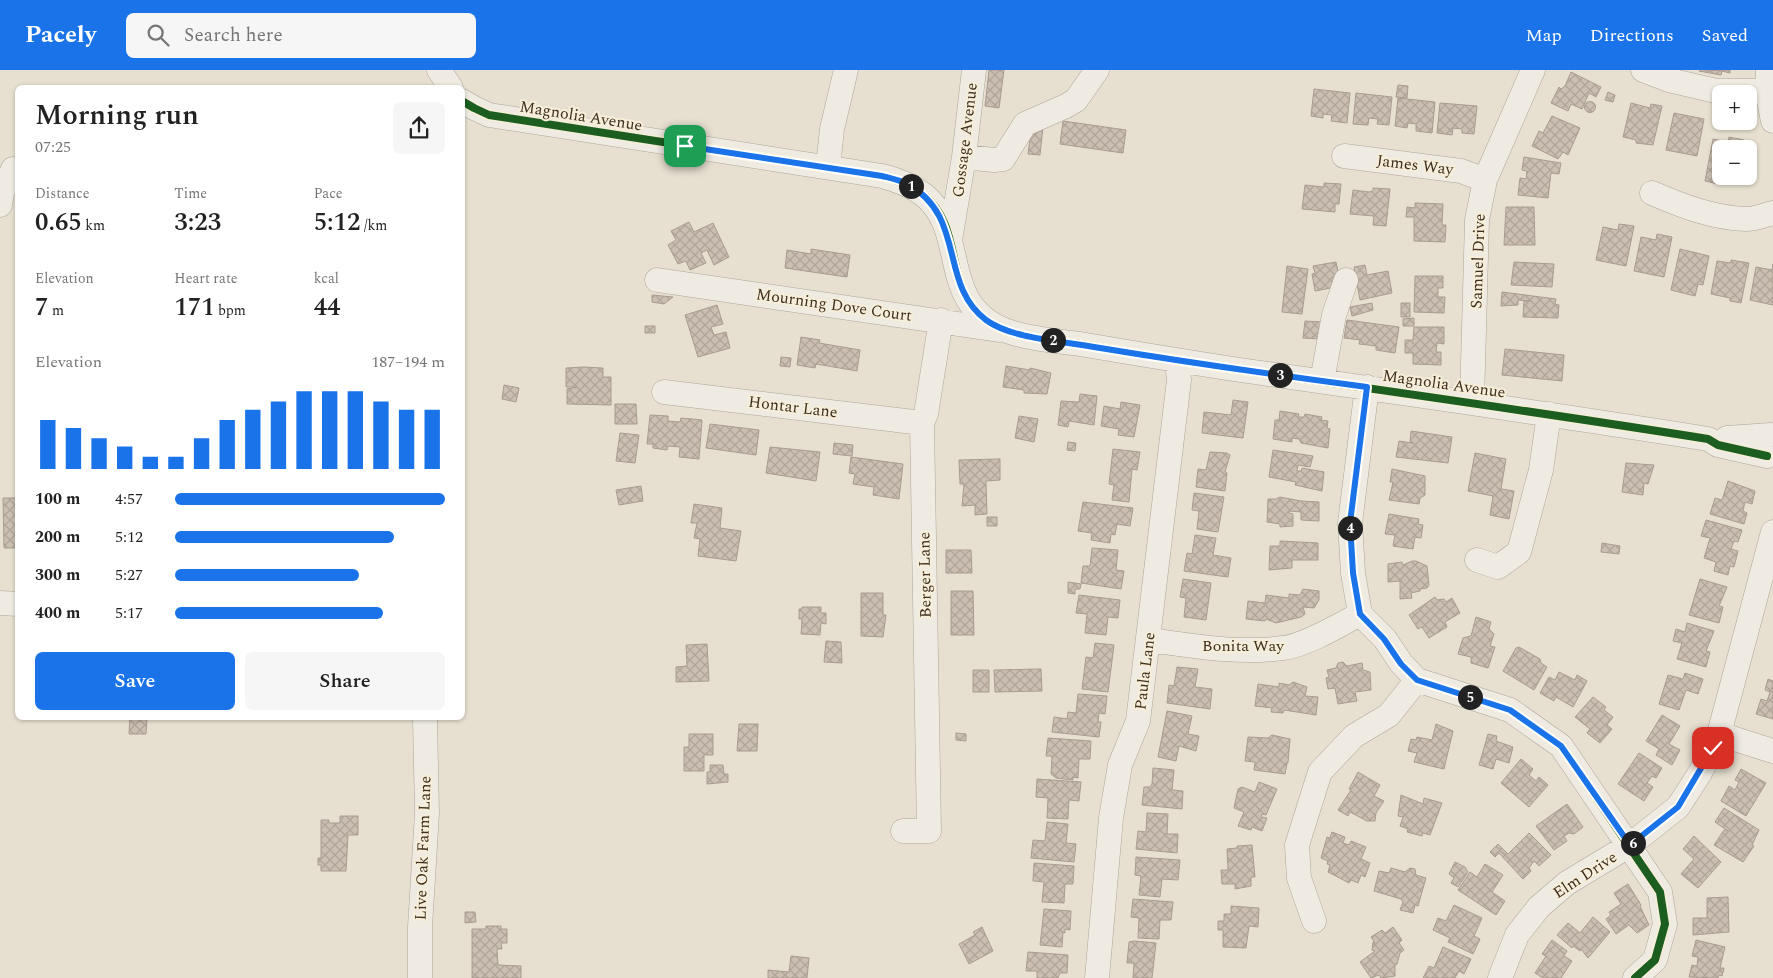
<!DOCTYPE html>
<html lang="en">
<head>
<meta charset="utf-8">
<style>
	:root { --surface:#fff; --page:#f6f6f6; --text:#222; --muted:#767676; --accent:#1a73e8 }
	body { margin:0; font-family:Spectral,serif; background:var(--page); color:var(--text); height:100vh; display:flex; flex-direction:column; font-size:19px; white-space:nowrap }
	* { box-sizing:border-box; margin:0 }
	p { font-size:16px; color:var(--muted) }
	.icon { flex:none; width:28px; height:28px; fill:none; stroke:currentColor; stroke-width:2; stroke-linecap:round; stroke-linejoin:round }
	.map { position:relative; flex:1; overflow:hidden }
	.details { position:absolute; left:15px; top:15px; width:450px; height:635px; display:flex; flex-direction:column; background:var(--surface); border-radius:8px; box-shadow:0 1px 4px #0004 }
	.details>* { flex:none }
	.tools { position:absolute; left:1712px; top:15px; display:grid; gap:10px }
	.tools a { display:grid; place-items:center; width:45px; height:45px; border-radius:8px; background:var(--surface); box-shadow:0 1px 4px #0004; font-size:25px }
	.pin { position:absolute; display:grid; place-items:center; width:42px; height:42px; color:#fff; margin:-21px; border-radius:10px; box-shadow:0 2px 8px #0006 }
	.km { position:absolute; width:25px; height:25px; margin:-12px; border-radius:50%; background:#222; color:#fff; font-size:14px; line-height:25px; text-align:center }
	.round { display:grid; place-items:center; flex:none; width:52px; height:52px; border-radius:8px; background:var(--page) }
	.head { display:flex; align-items:center; justify-content:space-between; height:85px; padding:0 20px }
	h1 { font-size:28px; font-weight:600; line-height:38px }
	.stats { display:grid; grid-template-columns:repeat(3,1fr); gap:8px; height:85px; padding:5px 20px }
	.stats div { display:grid; align-content:center }
	.stats b { font-size:25px; font-weight:600 }
	.stats small { font-size:14px; font-weight:400 }
	.stats p { font-size:14px }
	.chart { height:140px; padding:10px 20px }
	.chart p { display:flex; justify-content:space-between }
	.chart svg { width:100%; height:90px; margin-top:5px; stroke:var(--accent); stroke-width:6 }
	.button { display:flex; gap:10px; margin-top:auto; padding:10px 20px }
	.button a { flex:1; height:58px; border-radius:8px; background:var(--accent); color:#fff; font-size:20px; font-weight:600; line-height:58px; text-align:center }
	.button a+a { background:var(--page); color:var(--text) }
	ul { padding:0 20px; list-style:none; font-size:16px }
	li { display:grid; grid-template-columns:80px 60px 1fr; align-items:center; height:38px }
	li i { height:12px; border-radius:6px; background:var(--accent) }
	header { display:flex; align-items:center; gap:30px; box-sizing:border-box; height:70px; padding:0 25px; background:var(--accent); color:#fff }
	header strong { font-size:24px }
	nav { display:flex; gap:28px; margin-inline-start:auto; font-size:18px }
	.search { width:350px; height:45px; background:var(--page); display:flex; align-items:center; gap:12px; box-sizing:border-box; padding:0 18px; border-radius:8px; color:var(--muted); font-size:19px }
	.map>svg:first-child { display:block }
</style>
</head>
<body>
<header>
<strong>Pacely</strong>
<div class="search"><svg class="icon" aria-label="search" viewBox="0 0 24 24"><circle cx="10" cy="10" r="6"/><path d="M15 15l6 6"/></svg>Search here</div>
<nav><a>Map</a><a>Directions</a><a>Saved</a></nav>
</header>
<div class="map">
<svg width="1773" height="908" viewBox="0 0 1773 908">
	<defs>
		<pattern id="building-cross-hatch" width="8" height="8" patternUnits="userSpaceOnUse" patternTransform="scale(1.25)"><rect width="8" height="8" fill="#cbbfb2"/><path d="M0 0l8 8M0 8l8-8" fill="none" stroke="#afa499"/></pattern>
	</defs>
	<rect width="100%" height="100%" fill="#e7e0d1"/>
	<path fill="url(#building-cross-hatch)" stroke="#a89c90" d="M989,0H1004L999,38L985,36Z
		M1730,0V3L1722,1L1721,5L1699,1Z
		M1571,2L1601,17L1596,27L1589,23L1582,39L1571,34L1568,41L1551,33L1559,17L1561,19L1565,16Z
		M1398,15L1408,16L1407,28L1396,27Z
		M1314,19L1350,23L1347,53L1331,51L1332,45L1323,44V48L1311,46Z
		M1608,22L1615,25L1613,32L1605,30Z
		M1356,23L1392,27L1389,55L1377,54L1378,49L1369,48L1368,55L1353,54Z
		M1398,28L1435,32L1432,63L1416,61V54L1408,53L1407,58L1395,56Z
		M1584.5 37a5.5 5.5 0 1 1 11 0a5.5 5.5 0 1 1-11 0Z
		M1440,33L1477,36L1474,64L1462,63V59L1453,58L1452,65L1437,63Z
		M1631,33L1650,38L1651,34L1662,36L1653,75L1636,73V70L1623,67Z
		M1674,43L1704,49L1697,86L1666,80Z
		M1552,46L1580,58L1568,85L1563,82L1558,89L1532,76L1539,61L1543,63Z
		M1063,51L1126,60L1123,83L1060,74Z
		M1043,57L1040,85L1028,84L1031,62Z
		M1729,67L1744,70L1743,79H1721V106H1728L1727,113L1719,112L1718,114L1705,111L1713,69L1728,72Z
		M1524,87L1561,93L1559,104L1551,103L1548,128L1518,125L1520,108L1526,109L1527,101L1522,100Z
		M1324,113L1341,114L1339,134H1335V142L1302,139L1305,115L1324,117Z
		M1373,118L1390,119L1386,156L1373,155L1374,146L1350,144L1353,120L1369,122L1373,121Z
		M1415,133L1443,134L1442,155H1446L1445,172L1414,171V147H1406L1407,137L1415,138Z
		M1506,137H1534L1535,175H1504Z
		M689,152L694,162L713,153L729,187L714,195L707,180L701,183L706,193L690,200L686,191L678,194L668,175L676,170L671,161Z
		M1619,154L1634,156L1626,196L1596,190L1603,157L1618,160Z
		M1657,164L1672,167L1664,207L1634,201L1641,167L1656,170Z
		M811,179L850,185L847,207L785,198L787,180L811,184Z
		M1680,179L1709,186L1703,215L1698,214L1695,226L1671,220Z
		M1731,190L1749,193L1741,233L1730,231V228L1711,224L1717,191L1731,193Z
		M1336,192L1341,216L1315,221L1312,204L1315,203L1313,196Z
		M1514,192L1554,194L1552,217L1511,215Z
		M1773,194V235L1750,230L1756,197L1772,200Z
		M1365,195L1367,205L1388,201L1392,223L1360,230L1354,197Z
		M1287,196L1308,199L1302,244L1282,242Z
		M1415,206H1443V218H1438V227H1445L1444,243L1414,242Z
		M1502,222L1556,229L1555,234L1559,235L1558,248L1523,247L1524,231H1530L1518,230V235L1501,236Z
		M652,225L673,227L664,234L652,232Z
		M1372,233L1373,240L1352,246L1350,237Z
		M1401,233H1410V247H1401Z
		M717,235L723,254L711,257L714,265L726,262L730,278L698,287L685,245Z
		M1414,248V256H1403V249Z
		M1347,250L1399,257L1395,283L1376,280V276L1359,274L1360,270L1344,268Z
		M1305,251L1322,252L1320,269L1303,268Z
		M645,256H655V263H645Z
		M1414,257H1444V274L1437,273L1436,282H1441V295L1413,294V283H1405V270H1413Z
		M801,267L820,270L819,273L860,280L857,301L816,294L815,298L797,295Z
		M1505,279L1564,285L1562,311L1502,305Z
		M781,287L791,288L790,297L780,296Z
		M1006,296L1030,300V298L1051,303L1047,324L1024,323V320L1003,317Z
		M583,297L603,298V307H611V335L567,334V319L577,317H566V298Z
		M504,315L519,318L516,332L502,329Z
		M1080,324L1097,326L1094,355L1069,351L1068,357L1058,355L1061,331L1079,332Z
		M1233,330L1248,332L1243,368L1202,363L1204,342L1231,345Z
		M1121,332L1140,335L1134,367L1118,365L1119,359L1101,356L1104,336L1120,339Z
		M615,334H636L637,354H615Z
		M1280,341L1299,344L1298,347H1304L1305,344L1322,347L1321,350L1328,351L1327,358L1330,359L1328,378L1301,373L1299,369L1292,368V372L1273,369L1275,350H1279Z
		M650,345L668,346V351L680,352L681,348L702,350L699,389L679,387L680,377L668,376L667,380L653,378V374H647Z
		M1019,346L1038,349L1034,372L1015,368Z
		M710,354L759,360L756,385L706,378Z
		M1411,361L1452,367L1448,393L1396,387L1399,371L1412,373L1410,372Z
		M620,363L639,365L635,393L616,391Z
		M1068,372L1076,373L1075,381L1067,380Z
		M834,373L853,375L852,386L833,384Z
		M770,377L820,382L816,411L766,403Z
		M1113,379L1140,382L1137,400L1132,399L1129,432L1112,430L1114,415L1109,414Z
		M1273,380L1313,386L1310,397L1298,395L1297,401H1301L1302,398L1324,402L1322,421L1295,415L1296,412L1269,407Z
		M1210,382L1227,383L1230,385L1225,402L1227,403L1225,421L1196,417L1198,399L1206,400Z
		M1475,383L1506,389L1501,419L1514,421L1509,449L1490,445L1493,426L1468,421Z
		M851,387L903,394L899,429L873,425L874,417L853,414L855,404L849,403Z
		M1000,389V410L986,411V413L987,444L975,445V435L962,436L964,414H960L959,390Z
		M1626,393L1654,395L1648,414L1644,413L1643,425L1622,422Z
		M1392,399L1425,406V425L1420,428L1419,434L1389,430L1393,412H1390Z
		M1728,411L1755,421L1752,434L1745,432L1743,441L1747,443L1744,454L1710,444L1715,428L1722,430Z
		M641,416L643,431L619,435L616,420Z
		M1194,423L1224,427L1218,462L1197,459L1199,441L1192,440Z
		M1280,427L1301,431L1319,432V451L1301,450V442L1289,441V443L1293,444V456L1280,457V454L1267,452L1268,429H1276Z
		M3,428H18V478H4Z
		M1083,432L1133,438L1130,456L1117,454L1115,465L1111,464L1110,473L1091,470L1092,463L1078,461Z
		M694,434L722,438L720,458L741,461L736,491L698,486L700,469L694,468L697,453H691Z
		M1389,444L1419,449L1418,454L1423,455L1421,468L1415,467L1413,479L1393,476L1395,465L1385,464Z
		M987,447H997V456H987Z
		M1706,450L1742,460L1738,472L1734,471L1731,479L1738,481L1734,497L1730,496L1728,505L1714,501L1716,492L1704,488L1710,468L1701,466Z
		M1195,465L1216,468L1213,485L1231,488L1228,507L1184,501L1187,483L1192,484Z
		M1280,471L1318,473V490H1292V498L1269,500L1270,476H1280Z
		M1602,473L1620,476L1619,484L1601,482Z
		M1092,478L1118,480L1116,500L1124,501L1121,519L1081,513L1083,496H1090Z
		M946,480H971L972,503H946Z
		M1412,491H1416L1427,496L1429,515L1427,518L1420,519V521L1411,523L1412,528L1400,529V511L1388,512V494L1402,492L1403,495Z
		M1183,509L1211,513L1206,550L1184,547L1186,528L1180,527Z
		M1700,509L1727,517L1719,536L1723,537L1719,553L1689,545Z
		M1068,512L1081,514L1080,519H1075V524L1068,523Z
		M1303,519L1319,521V530L1314,538L1303,537L1305,544L1301,547L1276,553L1266,549L1265,551L1246,549L1248,531L1265,533L1266,525L1289,528V524L1300,525Z
		M951,521H973L974,565H951Z
		M861,523H883V545H886L883,567L861,566Z
		M1079,525L1120,530L1118,548L1108,547L1106,565L1085,563L1087,544L1076,543Z
		M1435,527L1437,530L1444,529L1446,532L1452,528L1460,543L1445,552L1447,557L1429,568L1422,557L1418,559L1409,545Z
		M802,537H821V543H826V554L821,553L820,565L801,564L802,549H799V539H802Z
		M1476,547L1491,552L1489,559L1494,564L1490,576L1495,577L1488,598L1471,593V587L1458,584L1463,568L1471,566Z
		M1687,553L1714,561L1706,581L1710,582L1706,597L1677,589L1682,573L1673,571L1676,559L1685,562Z
		M826,571L841,572L842,593L824,592Z
		M1095,573L1114,575L1108,622L1082,619L1086,587L1093,588Z
		M707,574L709,611L676,612V597L687,596L686,575Z
		M1519,577L1540,589L1541,593L1547,597L1534,620L1503,601L1516,578Z
		M1343,592L1347,596L1362,593L1363,600L1370,602L1371,620L1355,622L1357,631L1338,634L1335,618L1328,619L1326,608L1329,607L1327,600L1336,598L1338,593Z
		M1177,597L1198,599L1195,617L1212,619L1210,639L1167,633L1169,615L1174,616Z
		M1041,599L1042,621L995,622L994,600Z
		M973,600H989V622H973Z
		M1559,602L1575,610L1577,605L1587,611L1573,637L1556,627L1554,631L1540,623L1549,607L1555,610Z
		M1685,603L1703,609L1698,624L1686,620L1679,640L1659,634L1668,605L1683,609Z
		M1768,609L1773,611V649L1756,644L1761,629L1767,631L1770,622L1765,620Z
		M1293,612L1307,617L1305,626L1318,627L1316,645L1284,640L1283,643L1271,642L1272,638L1255,636L1258,614L1279,617V613L1289,615Z
		M1078,624L1107,626L1105,644L1099,643L1098,652H1101L1099,667L1052,662L1054,647L1067,649L1068,642L1076,643Z
		M1593,627L1606,637L1604,640L1613,647L1607,655L1612,659L1600,673L1587,663L1590,659L1575,647Z
		M1167,641L1192,646L1188,664L1199,666L1196,681L1179,676L1176,691L1158,687Z
		M1662,645L1680,656L1669,674L1680,680L1672,695L1656,685L1659,679L1646,671Z
		M130,648H147L146,664H129Z
		M739,654H758L757,681H737Z
		M1436,654L1453,661L1444,699L1414,692L1417,683L1408,681L1411,669L1416,670L1417,667L1432,670Z
		M956,663L966,664V671L956,670Z
		M689,664H713V685H704V701H684V677H689Z
		M1488,664L1497,666L1496,671L1513,677L1509,693L1496,689L1493,699L1479,695Z
		M1272,665L1290,669L1288,693L1284,694H1287L1285,704L1254,700L1255,692L1245,691L1248,667L1268,668Z
		M1048,668L1091,671L1090,689H1079L1078,708L1073,707V710L1056,708L1051,704L1052,686H1046Z
		M1639,683L1662,698L1656,708L1652,706L1647,713L1653,717L1644,731L1618,714Z
		M1521,689L1533,699L1529,705L1536,711L1539,707L1548,715L1529,737L1501,713Z
		M710,695H723L724,704H728V712L707,714V702H710Z
		M1153,698L1174,700L1172,720L1183,721L1182,739L1142,735L1144,717H1150L1152,714Z
		M1741,699L1766,713L1746,746L1721,731L1729,716L1735,720L1739,712L1735,710Z
		M1358,702L1380,715L1374,726L1384,731L1376,743L1375,751H1367L1350,742L1348,746L1338,740L1351,720L1349,719Z
		M1037,709L1081,712L1079,731L1069,730L1068,749L1047,748L1048,728L1036,727Z
		M1259,712L1277,719L1266,745L1262,744L1261,747L1267,748L1262,761L1252,757L1251,760L1238,756L1244,742L1234,738L1238,719L1242,717L1255,722Z
		M1401,725L1423,734L1424,728L1442,733L1430,765L1423,763L1422,766L1407,762L1408,759L1400,756L1403,747L1398,746Z
		M1567,734L1583,757L1574,764L1569,763L1564,766L1567,771L1554,780L1536,756Z
		M1724,738L1759,760L1752,775L1754,776L1743,792L1714,775L1724,760L1728,761L1715,752Z
		M1147,743L1168,744L1167,764H1178L1177,783L1136,779L1138,761L1146,762Z
		M340,746H358V765H348L346,801H321V795H318V788H321V750H329V753H340Z
		M1047,752L1068,754L1066,773L1076,774L1074,792L1031,788L1033,770L1045,771Z
		M1332,762L1345,767L1343,773L1349,775L1351,771L1366,777L1361,789L1370,793L1365,807L1361,805L1358,813L1351,810L1349,813L1328,802L1330,795L1327,794L1328,791L1321,788L1327,767L1330,768Z
		M1529,763L1551,785L1539,796L1534,791L1529,798L1531,801L1523,809L1499,783L1495,787L1490,782L1498,774L1508,784Z
		M1694,766L1721,792L1698,818L1681,804L1694,789L1683,779Z
		M1252,775L1255,807H1251V816L1235,819V814H1222L1221,800H1228L1227,779L1237,778V776Z
		M1136,787L1180,790L1178,810L1162,809L1160,827L1139,825L1141,806L1135,805Z
		M1455,792L1465,797L1468,802L1458,817L1451,813L1454,808L1449,804Z
		M1034,793L1074,796L1073,814H1065L1064,833L1042,832L1044,812L1033,811Z
		M1485,794L1503,805L1492,822L1505,831L1496,845L1458,820L1470,802L1477,807Z
		M1391,798L1405,802L1410,798L1415,799L1416,805L1426,808L1418,836L1415,835L1413,843L1400,840L1403,832L1401,829L1374,821L1379,801L1389,803Z
		M1628,814L1641,835L1640,836L1649,855L1637,863L1629,855L1616,864L1606,849L1611,845L1609,842L1621,834L1614,823Z
		M1728,827L1729,862L1693,865V848H1707V828Z
		M1133,829L1173,832L1171,850H1160L1159,869L1138,868L1139,848L1131,847Z
		M1454,835L1482,848L1474,866L1480,869L1473,884L1448,872L1450,868L1433,860L1438,848L1446,851Z
		M1231,836L1259,838L1258,857L1249,856L1246,878L1223,877V860H1218V851H1224V844H1231Z
		M1044,839L1071,841L1070,860L1065,859V863L1063,862L1062,877L1040,875Z
		M465,842H475L476,852L465,853Z
		M1593,847L1610,862L1588,888L1581,879L1580,881L1573,876L1572,878L1557,865L1568,853L1580,863Z
		M486,856H501V859H507V873H501L502,879H497L498,895L521,896V908H472V859H486Z
		M982,857L993,881L969,894L959,874L975,865L973,862Z
		M1393,857L1402,870L1399,873L1404,880L1400,883L1397,894L1395,895V906L1381,908L1379,905L1371,908L1360,892L1375,881L1372,880L1373,872L1375,873L1371,867L1382,860L1385,863Z
		M1552,870L1567,881L1564,886L1572,891L1561,908H1543L1535,903L1546,886L1542,884Z
		M1696,870L1725,877L1720,898H1724L1722,906L1719,905L1718,908L1689,907L1692,895L1697,896L1698,887L1692,886Z
		M1134,871L1156,873L1152,908H1133L1134,893H1127L1129,872Z
		M1443,877L1471,889L1464,904L1459,901L1455,908H1423L1429,896L1434,898Z
		M1028,882L1068,885L1067,903H1060L1058,908H1037V901H1026Z
		M791,886L809,888L807,908H768V900L789,902Z"/>
	<g fill="none" stroke-linecap="round" stroke-linejoin="round">
		<g stroke="#ada599" stroke-width="25">
			<path id="minor" d="M439,0L451,18
				M1643,0L1669,10L1716,21H1767
				M1768,0L1767,21L1773,51
				M462,31L474,38L489,45L882,106C898,110 911,115 924,125C970,163 936,234 1007,261C1029,269 1057,271 1080,274C1133,283 1187,292 1240,300C1396,322 1552,344 1708,369L1718,375L1767,386
				M1344,86L1461,101L1485,110
				M964,87L994,90L1003,89L1025,54L1066,36L1076,30L1097,0
				M828,97L832,59L846,0
				M1652,123C1682,136 1713,148 1746,149C1755,149 1765,145 1773,143
				M0,135L2,123L13,99
				M950,170L964,87L974,0
				M657,210L999,260
				M1322,311L1334,245L1346,210
				M1367,317L1350,453L1353,503L1360,544L1385,569L1401,593L1417,610L1510,640L1561,676L1660,822L1665,854L1655,890L1635,908
				M664,322L922,353
				M1472,332L1477,150L1485,110L1533,0
				M1727,368L1771,365
				M1477,490L1498,497L1519,482L1541,400L1549,344
				M0,533L18,534
				M1149,570C1193,576 1238,584 1283,578C1304,576 1340,555 1360,544
				M1719,664L1773,681
				M903,761H929L922,353L926,344L941,250
				M1314,851L1299,808L1297,775L1320,702L1354,666L1389,645L1417,610
				M420,908V857L427,743L425,648
				M1097,908L1111,748L1120,695L1138,651L1179,310L1177,291
				M1500,908L1517,865L1539,837L1567,813L1630,775L1678,737L1700,703L1719,664L1773,462"/>
		</g>
		<use href="#minor" stroke="#efebe3" stroke-width="24"/>
		<g stroke="#f7eed8" stroke-width="11">
			<path id="cycleway" d="M462,31L474,38L489,45L882,106C898,110 911,115 924,125C970,163 936,234 1007,261C1029,269 1057,271 1080,274C1133,283 1187,292 1240,300C1396,322 1552,344 1708,369L1718,375L1767,386
				M1367,317L1350,453L1353,503L1360,544L1385,569L1401,593L1417,610L1510,640L1561,676L1660,822L1665,854L1655,890L1635,908"/>
		</g>
		<use href="#cycleway" stroke="#1b5e20" stroke-width="8"/>
	</g>
	<g fill="none" stroke-linecap="round" stroke-linejoin="round">
		<g stroke="#fff" stroke-width="10">
			<path id="route" d="M685,76L882,106C890,108 900,110 907,114C967,146 938,214 986,250C1012,269 1062,271 1094,277C1185,292 1276,305 1367,317L1350,453L1353,503L1360,544L1384,569L1401,594L1417,610L1510,640L1561,676L1630,775L1678,737L1713,678"/>
		</g>
		<use href="#route" stroke="#1a73e8" stroke-width="6"/>
	</g>
	<g text-anchor="middle" dominant-baseline="central" stroke-width="4" stroke-linejoin="round" paint-order="stroke">
		<g font-size="16" fill="#3d2e20" stroke="#f7eed8">
			<text transform="translate(581 46) rotate(9)">Magnolia Avenue</text>
			<text transform="translate(965 70) rotate(-83)">Gossage Avenue</text>
			<text transform="translate(1415 95) rotate(7)">James Way</text>
			<text transform="translate(1478 191) rotate(-88)">Samuel Drive</text>
			<text transform="translate(834 235) rotate(8)">Mourning Dove Court</text>
			<text transform="translate(1444 314) rotate(8)">Magnolia Avenue</text>
			<text transform="translate(793 337) rotate(7)">Hontar Lane</text>
			<text transform="translate(925 505) rotate(-91)">Berger Lane</text>
			<text x="1243" y="576">Bonita Way</text>
			<text transform="translate(1145 601) rotate(-83)">Paula Lane</text>
			<text transform="translate(423 778) rotate(-88)">Live Oak Farm Lane</text>
			<text transform="translate(1585 805) rotate(-33)">Elm Drive</text>
		</g>
	</g>
</svg>
<div class="tools">
<a>+</a>
<a>−</a>
</div>
<div class="pin" style="left:685px;top:76px;background:#1e9e55"><svg class="icon" aria-label="arrive" viewBox="0 0 24 24"><path d="M6 21V4h12l-3 4 3 4H6"/></svg></div>
<div class="pin" style="left:1713px;top:678px;background:#d93025"><svg class="icon" aria-label="check" viewBox="0 0 24 24"><path d="M5 12l5 5 9-10"/></svg></div>
<b class="km" style="left:911px;top:116px">1</b>
<b class="km" style="left:1053px;top:270px">2</b>
<b class="km" style="left:1280px;top:305px">3</b>
<b class="km" style="left:1350px;top:458px">4</b>
<b class="km" style="left:1470px;top:627px">5</b>
<b class="km" style="left:1633px;top:773px">6</b>
<section class="details">
<div class="head"><div><h1>Morning run</h1><p>07:25</p></div><a class="round"><svg class="icon" aria-label="share" viewBox="0 0 24 24"><path d="M12 15V3M7 8l5-5 5 5M5 13v7h14v-7"/></svg></a></div>
<div class="stats">
<div><p>Distance</p><b>0.65<small> km</small></b></div>
<div><p>Time</p><b>3:23</b></div>
<div><p>Pace</p><b>5:12<small> /km</small></b></div>
</div>
<div class="stats">
<div><p>Elevation</p><b>7<small> m</small></b></div>
<div><p>Heart rate</p><b>171<small> bpm</small></b></div>
<div><p>kcal</p><b>44</b></div>
</div>
<div class="chart"><p><span>Elevation</span>187–194 m</p>
<svg viewBox="0 0 160 44" preserveAspectRatio="none"><path d="M5 44V20M15 44V24M25 44V29M35 44V33M45 44V38M55 44V38M65 44V29M75 44V20M85 44V15M95 44V11M105 44V6M115 44V6M125 44V6M135 44V11M145 44V15M155 44V15"/></svg>
</div>
<ul>
<li><b>100 m</b>4:57<i style="width:100%"></i></li>
<li><b>200 m</b>5:12<i style="width:81%"></i></li>
<li><b>300 m</b>5:27<i style="width:68%"></i></li>
<li><b>400 m</b>5:17<i style="width:77%"></i></li>
</ul>
<div class="button"><a>Save</a><a>Share</a></div>
</section>
</div>
</body>
</html>
